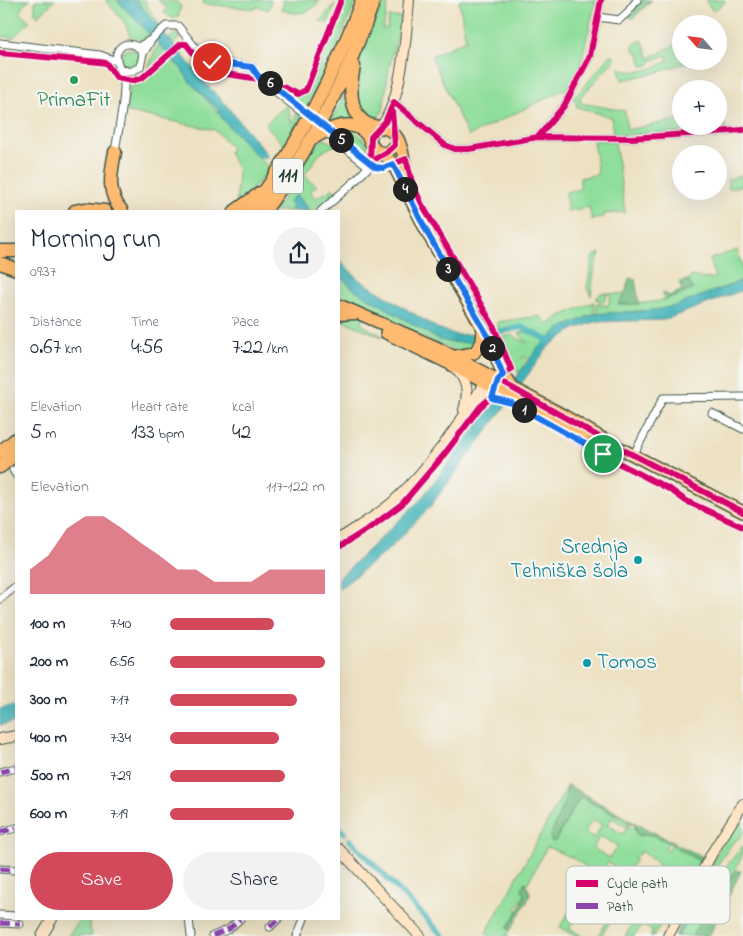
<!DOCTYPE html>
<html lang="en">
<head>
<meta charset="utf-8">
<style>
	:root { --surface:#fff; --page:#f2f2f3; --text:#1f2937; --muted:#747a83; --accent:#d1495b }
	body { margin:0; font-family:"Indie Flower",sans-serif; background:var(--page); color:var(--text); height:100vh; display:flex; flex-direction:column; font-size:19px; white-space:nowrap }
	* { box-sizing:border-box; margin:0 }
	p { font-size:16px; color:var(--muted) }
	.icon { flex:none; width:28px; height:28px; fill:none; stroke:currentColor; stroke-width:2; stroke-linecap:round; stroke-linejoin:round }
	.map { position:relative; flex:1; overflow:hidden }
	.details { position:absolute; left:15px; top:210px; width:325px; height:710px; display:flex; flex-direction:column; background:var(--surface); border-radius:0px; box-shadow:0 5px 20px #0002 }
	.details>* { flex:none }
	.needle { width:32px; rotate:298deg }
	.fabs { position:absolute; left:672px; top:15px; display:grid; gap:10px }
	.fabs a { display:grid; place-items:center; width:55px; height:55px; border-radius:50%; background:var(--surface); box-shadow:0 5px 20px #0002; font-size:25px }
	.pin { position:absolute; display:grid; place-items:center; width:42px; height:42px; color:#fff; margin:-21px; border:2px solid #fff; border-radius:50%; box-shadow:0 1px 5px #0007 }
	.km { position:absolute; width:25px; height:25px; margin:-12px; border-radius:50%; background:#222; color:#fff; font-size:14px; line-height:25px; text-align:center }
	.round { display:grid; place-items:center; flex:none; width:52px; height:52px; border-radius:26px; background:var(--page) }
	.summary { display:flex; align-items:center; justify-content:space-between; height:85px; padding:0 15px }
	h1 { font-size:28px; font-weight:600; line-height:38px }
	.figures { display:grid; grid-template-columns:repeat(3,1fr); gap:8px; height:85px; padding:5px 15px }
	.figures div { display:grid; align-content:center }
	.figures b { font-size:21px; font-weight:600 }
	.figures small { font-size:14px; font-weight:400 }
	.figures p { font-size:14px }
	.chart { height:140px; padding:10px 15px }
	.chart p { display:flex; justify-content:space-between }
	.chart svg { width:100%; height:90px; margin-top:5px; fill:var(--accent); opacity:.7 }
	.cta { display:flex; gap:10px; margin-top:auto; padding:10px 15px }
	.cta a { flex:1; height:58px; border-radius:30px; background:var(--accent); color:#fff; font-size:20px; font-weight:600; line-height:58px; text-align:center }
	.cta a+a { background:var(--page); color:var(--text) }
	ul { padding:0 15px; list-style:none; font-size:16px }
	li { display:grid; grid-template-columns:80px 60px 1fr; align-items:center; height:38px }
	li i { height:12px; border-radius:6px; background:var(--accent) }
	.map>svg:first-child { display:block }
</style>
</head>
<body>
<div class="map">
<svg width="743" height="936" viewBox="0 0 743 936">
	<rect width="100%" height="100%" fill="#f6f6f2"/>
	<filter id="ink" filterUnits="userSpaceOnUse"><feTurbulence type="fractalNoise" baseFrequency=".02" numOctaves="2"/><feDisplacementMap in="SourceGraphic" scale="10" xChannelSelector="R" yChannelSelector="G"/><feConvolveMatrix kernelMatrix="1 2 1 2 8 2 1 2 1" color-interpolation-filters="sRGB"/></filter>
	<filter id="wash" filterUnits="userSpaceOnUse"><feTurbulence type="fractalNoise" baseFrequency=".0096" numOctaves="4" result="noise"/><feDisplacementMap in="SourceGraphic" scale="20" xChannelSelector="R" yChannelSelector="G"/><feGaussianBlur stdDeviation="1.12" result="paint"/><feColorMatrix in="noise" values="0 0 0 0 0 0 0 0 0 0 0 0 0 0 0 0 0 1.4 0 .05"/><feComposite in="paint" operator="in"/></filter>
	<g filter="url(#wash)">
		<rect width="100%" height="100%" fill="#ede1c2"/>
		<path fill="#90de9b" stroke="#588e68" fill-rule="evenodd" d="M0,0H30L22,6L21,14L30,21L13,38L0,36Z
			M35,0H55L38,16L35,13Z
			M105,0H145C147,11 159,18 159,28L141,40L130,36L125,23Z
			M158,0L177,2L181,7L178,17L174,19L164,13L167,8Z
			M204,0H271V1L268,10L257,6L256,9L203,4Z
			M282,0H320C311,14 296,16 281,9L284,4Z
			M343,0H357L329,64L305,109L275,85C289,86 295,106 310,87Z
			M382,0H389L383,29H387L389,17H402L389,68L383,111L375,121L366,118L356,104V65Z
			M459,0H596L579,70L570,87L468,136L431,56L466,40Z
			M705,0H724L725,2L713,11Z
			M335,4L328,23L320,21Z
			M177,33L179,38L178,40L147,69L157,47Z
			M642,40L649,58L681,42V61H692L655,73L622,80L619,68C633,75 656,70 668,60L666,55L651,61L649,65L642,66L639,54L633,50V45Z
			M121 58a9 9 0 1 1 18 0a9 9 0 1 1-18 0Z
			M612,54L615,59L580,98L581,103L625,111L627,130L681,119V126H719V109L726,128L654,134L613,135L611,117L577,107L574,98Z
			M170,59L181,68L190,82L270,169L236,207L238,170L229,152L231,147L215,130L128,112L126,107L130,87L139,84Z
			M344,94L351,112L358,122L329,125Z
			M287,105L292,123L297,113L302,115L284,145L265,124Z
			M342,129L354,130L367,143L368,157L354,150L336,134Z
			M324,139L336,145L321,152L304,175L317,186L310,191L316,198L333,189L338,193L315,211H311L296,195L291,209L293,211H274L298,175L315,144Z
			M597,140L615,142L625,212L604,214V217L592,220L589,207L567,211L566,192L580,189V178L598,174L593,141Z
			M743,175V185L729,189L728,179Z
			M737,250L743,268V280L681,305L656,311L596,314L597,303L608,306L611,294H607L604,302L596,299L601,293L625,294L618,304C644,304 670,302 692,289L688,280L692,276L703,279L715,278L710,259Z
			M600,253L595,266L591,296L587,287L593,256Z
			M339,275L355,290L448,342H473L474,347L457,352L392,323L364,317L361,324L384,337H382L339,319Z
			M594,302V314L559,329L529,361L523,356L522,358L527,363L519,373C510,363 510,349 502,337L512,335L527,343L519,333L526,332L527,328L520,326L499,331L497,322L540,316L548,325L560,316Z
			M568,785C564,806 557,819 555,841L580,797L630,822L628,826L634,829L635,825L636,832L641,836C651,833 659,837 668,842L665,849L668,851L672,844L701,862L682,898L654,875L660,866L642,851L634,858L636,860L625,874L608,862L601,871L604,875L602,878L597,875L594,880L585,876L589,869L573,858L547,847L527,884L524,882L525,895L516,908L518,910L507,928L510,931L507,934L509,936H488L486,933ZM612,818L627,827L623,834L607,825ZM592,819L602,825L594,838L585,832ZM600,836L618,846L609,858L593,848Z
			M743,817V834L731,845L714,870L718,873L723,870L743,846C743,859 736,869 730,880L721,879L709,895L712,905C705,912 695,908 685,916C690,906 697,897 702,888C711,870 725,826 743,817Z
			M613,882L660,918L662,922L654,936H650L653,932L643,925L634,936H625L642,909L626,898L601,936H598L623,896L611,885Z
			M582,889L592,895L569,928L582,936H576L560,927Z
			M697,912L703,914V917L692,936H678L687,921Z
			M81,919H88L92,936H68Z"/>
		<path fill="#74bd83" stroke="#4a7d5c" d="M640,0H652L632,19L629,16Z
			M629,278L635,279L639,304H618L625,294Z
			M688,280L693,289L665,300L662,292L670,296L682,290L679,282Z
			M568,785L631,821L703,857L701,862L664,840L651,834L637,835L635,825L630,822L580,797L555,841L552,842L550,837L565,799Z
			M735,871H741L709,936H692L703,917V914L697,912L687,921L678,936H675L685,916L693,910L709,908Z
			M525,882L530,893L529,898L510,931L507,929L520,908L525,895L522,889Z"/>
		<path fill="#41b2b7" stroke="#307876" d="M117,0H136L195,70L199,77L221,99L266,153L267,157H258L222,119L218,110L190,82L181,68Z
			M296,195L310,211H293L289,201Z
			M339,259L358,279L437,328L456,335L474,334L476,343L448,342L439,340L355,290L339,275Z
			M743,280V290L664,320L595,322L574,329L549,346L521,384L514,380L538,348L559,329L594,314L654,310L675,306Z
			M497,400L507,404L429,508L387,551L339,589V578L420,500Z
			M16,705V722L0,725V709Z"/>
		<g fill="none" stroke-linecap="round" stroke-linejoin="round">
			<path stroke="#41b2b7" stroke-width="6" d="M499,332L521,327L550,341L552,340
				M339,828L344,833
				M350,840L443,936"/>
		</g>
	</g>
	<g filter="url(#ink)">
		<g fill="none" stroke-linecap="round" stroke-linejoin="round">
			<g stroke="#3e5649" stroke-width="9">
				<path id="street" d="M598,17L619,20L628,12L637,0
					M0,43L100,55L116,61
					M138,47L152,39L166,26H178L205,60L252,67L256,76L303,113
					M122,69L130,72L140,67L143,54L152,39
					M394,102L445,145L455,149H469L538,137L632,138L743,130
					M329,135L368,166
					M538,137L564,106L590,56L601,0
					M115,152C118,129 125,105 124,82C123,71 114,62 117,53C122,39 138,43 143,54
					M321,211L353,183L382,153
					M712,413L743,429
					M633,456L663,398L743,397
					M13,470L16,475
					M0,599L16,586
					M0,772L16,768
					M0,832L16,828
					M0,869L16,870
					M0,915L16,916
					M189,919L191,936
					M0,923L20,924
					M270,927L278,919
					M213,936L229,929L240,919
					M297,936L304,919"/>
			</g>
			<g stroke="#3e5649" stroke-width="12">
				<path id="secondary" d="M381,127C402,99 406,36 409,0
					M454,367C468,380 469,392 464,410
					M477,404L487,395L506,394
					M339,539C358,527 377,516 393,502C427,471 462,422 485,382
					M0,739L16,736
					M339,849L420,936
					M42,936L52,919
					M668,936L712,853L743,804"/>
			</g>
			<g stroke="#3e5649" stroke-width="14">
				<path id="primary" d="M394,147L386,153L376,151L370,142C370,122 392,125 399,141C404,153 406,171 406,185
					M383,153L393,164L429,236L487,336L501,369L512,387
					M339,305L436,347L563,415L612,444L743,512
					M386,333L450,364L606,449
					M456,356L474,353L482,342L483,328"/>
			</g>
			<g stroke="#3e5649" stroke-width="15">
				<path id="highway" d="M354,66C349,89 348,125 380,127
					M312,139C329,128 358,114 370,140
					M115,152C111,173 106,193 122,211
					M75,211L86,209L105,211
					M235,211L260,193
					M251,211C297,146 334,75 362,0
					M265,211C311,147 348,75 374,0
					M0,251H16
					M0,263L16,269
					M339,314L355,313
					M0,452L16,439
					M0,467L16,454"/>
			</g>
			<use href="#street" stroke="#fff" stroke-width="7"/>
			<use href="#secondary" stroke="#ffe4c6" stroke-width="10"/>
			<use href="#primary" stroke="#ffbb71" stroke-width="11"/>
			<use href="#highway" stroke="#ffbb71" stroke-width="12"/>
			<path stroke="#8e44ad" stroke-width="5" stroke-dasharray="10 5" stroke-linecap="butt" d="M0,772L16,768
				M0,832L16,828
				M0,869L16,870
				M0,923L20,924
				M270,927L278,919
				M213,936L229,929L240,919"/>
			<g stroke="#f6f6f2" stroke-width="9">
				<path id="cycleway" d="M0,53L99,62L106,63L117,78L132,81L142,78L181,44H186L207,71L259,79L262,77L375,167L383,168L406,159L412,182L421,203L493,325L511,369L500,377L492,398
					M283,87L298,94L306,90L341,0
					M538,137L564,106L590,56L601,0
					M370,163L371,137L385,122L394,102L445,145L455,149H469L538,137L632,138L743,130
					M370,163C379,155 389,153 395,145L392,111
					M498,380L612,444L743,512
					M339,547L371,527L402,504L443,456L480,407L489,399L494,398L512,403L587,447L671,490L686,501L743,527"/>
			</g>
			<use href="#cycleway" stroke="#d6006c" stroke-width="6"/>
		</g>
	</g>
	<g fill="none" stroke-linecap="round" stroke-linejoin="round" filter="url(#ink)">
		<g stroke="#fff" stroke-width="10">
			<path id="route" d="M212,62L252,67L260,79L262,77L272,85L375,167L383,168L393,164L429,236L488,336L503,375L498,380L492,398L512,403L603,454"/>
		</g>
		<use href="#route" stroke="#1a73e8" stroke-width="6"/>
	</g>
	<circle fill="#2e9e5b" stroke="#f6f6f2" stroke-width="2" cx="74" cy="80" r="5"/>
	<g fill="#0f9aa8" stroke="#f6f6f2" stroke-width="2">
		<circle cx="638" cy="560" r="5"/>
		<circle cx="587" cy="663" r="5"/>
	</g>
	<g text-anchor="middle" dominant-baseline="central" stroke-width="4.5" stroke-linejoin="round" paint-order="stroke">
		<rect fill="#f6f6f2" stroke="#60746d" stroke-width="1" x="273" y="158.5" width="30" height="35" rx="4"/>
		<g font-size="20" font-weight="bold" fill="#1f3d34">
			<text x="288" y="176">111</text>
		</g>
		<g font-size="21" fill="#27864d" stroke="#f6f6f2">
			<text x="74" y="101">PrimaFit</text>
		</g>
		<g font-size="21" fill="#0d838f" stroke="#f6f6f2" text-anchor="end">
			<text x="628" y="548">Srednja<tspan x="628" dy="24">Tehniška šola</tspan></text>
			<text x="597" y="663" text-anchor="start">Tomos</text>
		</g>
	</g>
	<rect x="566" y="866" width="164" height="58" rx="8" fill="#f6f6f2" stroke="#b6beb9" stroke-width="1"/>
	<rect x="576" y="880" width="22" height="7" fill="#d6006c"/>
	<rect x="576" y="903" width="22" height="6" fill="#8e44ad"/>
	<g font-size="14" fill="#1f3d34">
		<text x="607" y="888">Cycle path</text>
		<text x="607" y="911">Path</text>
	</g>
</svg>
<div class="fabs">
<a><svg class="needle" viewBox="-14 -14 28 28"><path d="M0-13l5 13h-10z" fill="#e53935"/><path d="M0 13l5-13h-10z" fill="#747a83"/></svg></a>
<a>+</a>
<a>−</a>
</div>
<div class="pin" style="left:603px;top:454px;background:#1e9e55"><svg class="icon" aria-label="arrive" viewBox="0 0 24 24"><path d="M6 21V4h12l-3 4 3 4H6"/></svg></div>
<div class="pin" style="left:212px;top:62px;background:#d93025"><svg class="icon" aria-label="check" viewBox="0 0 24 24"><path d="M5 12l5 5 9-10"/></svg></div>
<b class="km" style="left:524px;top:410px">1</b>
<b class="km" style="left:492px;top:348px">2</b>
<b class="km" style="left:448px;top:269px">3</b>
<b class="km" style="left:405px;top:189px">4</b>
<b class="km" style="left:341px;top:140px">5</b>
<b class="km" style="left:270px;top:83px">6</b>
<section class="details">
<div class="summary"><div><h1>Morning run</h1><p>09:37</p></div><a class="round"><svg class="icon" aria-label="share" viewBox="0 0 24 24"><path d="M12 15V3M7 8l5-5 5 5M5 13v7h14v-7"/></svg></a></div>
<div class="figures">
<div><p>Distance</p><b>0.67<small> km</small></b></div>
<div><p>Time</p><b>4:56</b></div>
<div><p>Pace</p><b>7:22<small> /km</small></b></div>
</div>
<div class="figures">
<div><p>Elevation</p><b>5<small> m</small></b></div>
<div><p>Heart rate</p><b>133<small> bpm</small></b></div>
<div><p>kcal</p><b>42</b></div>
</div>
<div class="chart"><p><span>Elevation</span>117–122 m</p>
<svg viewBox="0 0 160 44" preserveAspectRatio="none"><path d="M0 44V32L10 25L20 12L30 6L40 6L50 12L60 19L70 25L80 32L90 32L100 38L110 38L120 38L130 32L140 32L150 32L160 32V44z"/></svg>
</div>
<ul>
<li><b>100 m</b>7:40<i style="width:67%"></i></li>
<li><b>200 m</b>6:56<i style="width:100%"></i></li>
<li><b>300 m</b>7:17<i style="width:82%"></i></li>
<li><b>400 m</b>7:34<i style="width:70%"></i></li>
<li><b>500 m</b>7:29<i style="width:74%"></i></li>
<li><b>600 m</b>7:19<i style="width:80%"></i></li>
</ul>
<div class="cta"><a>Save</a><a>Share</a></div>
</section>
</div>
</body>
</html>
